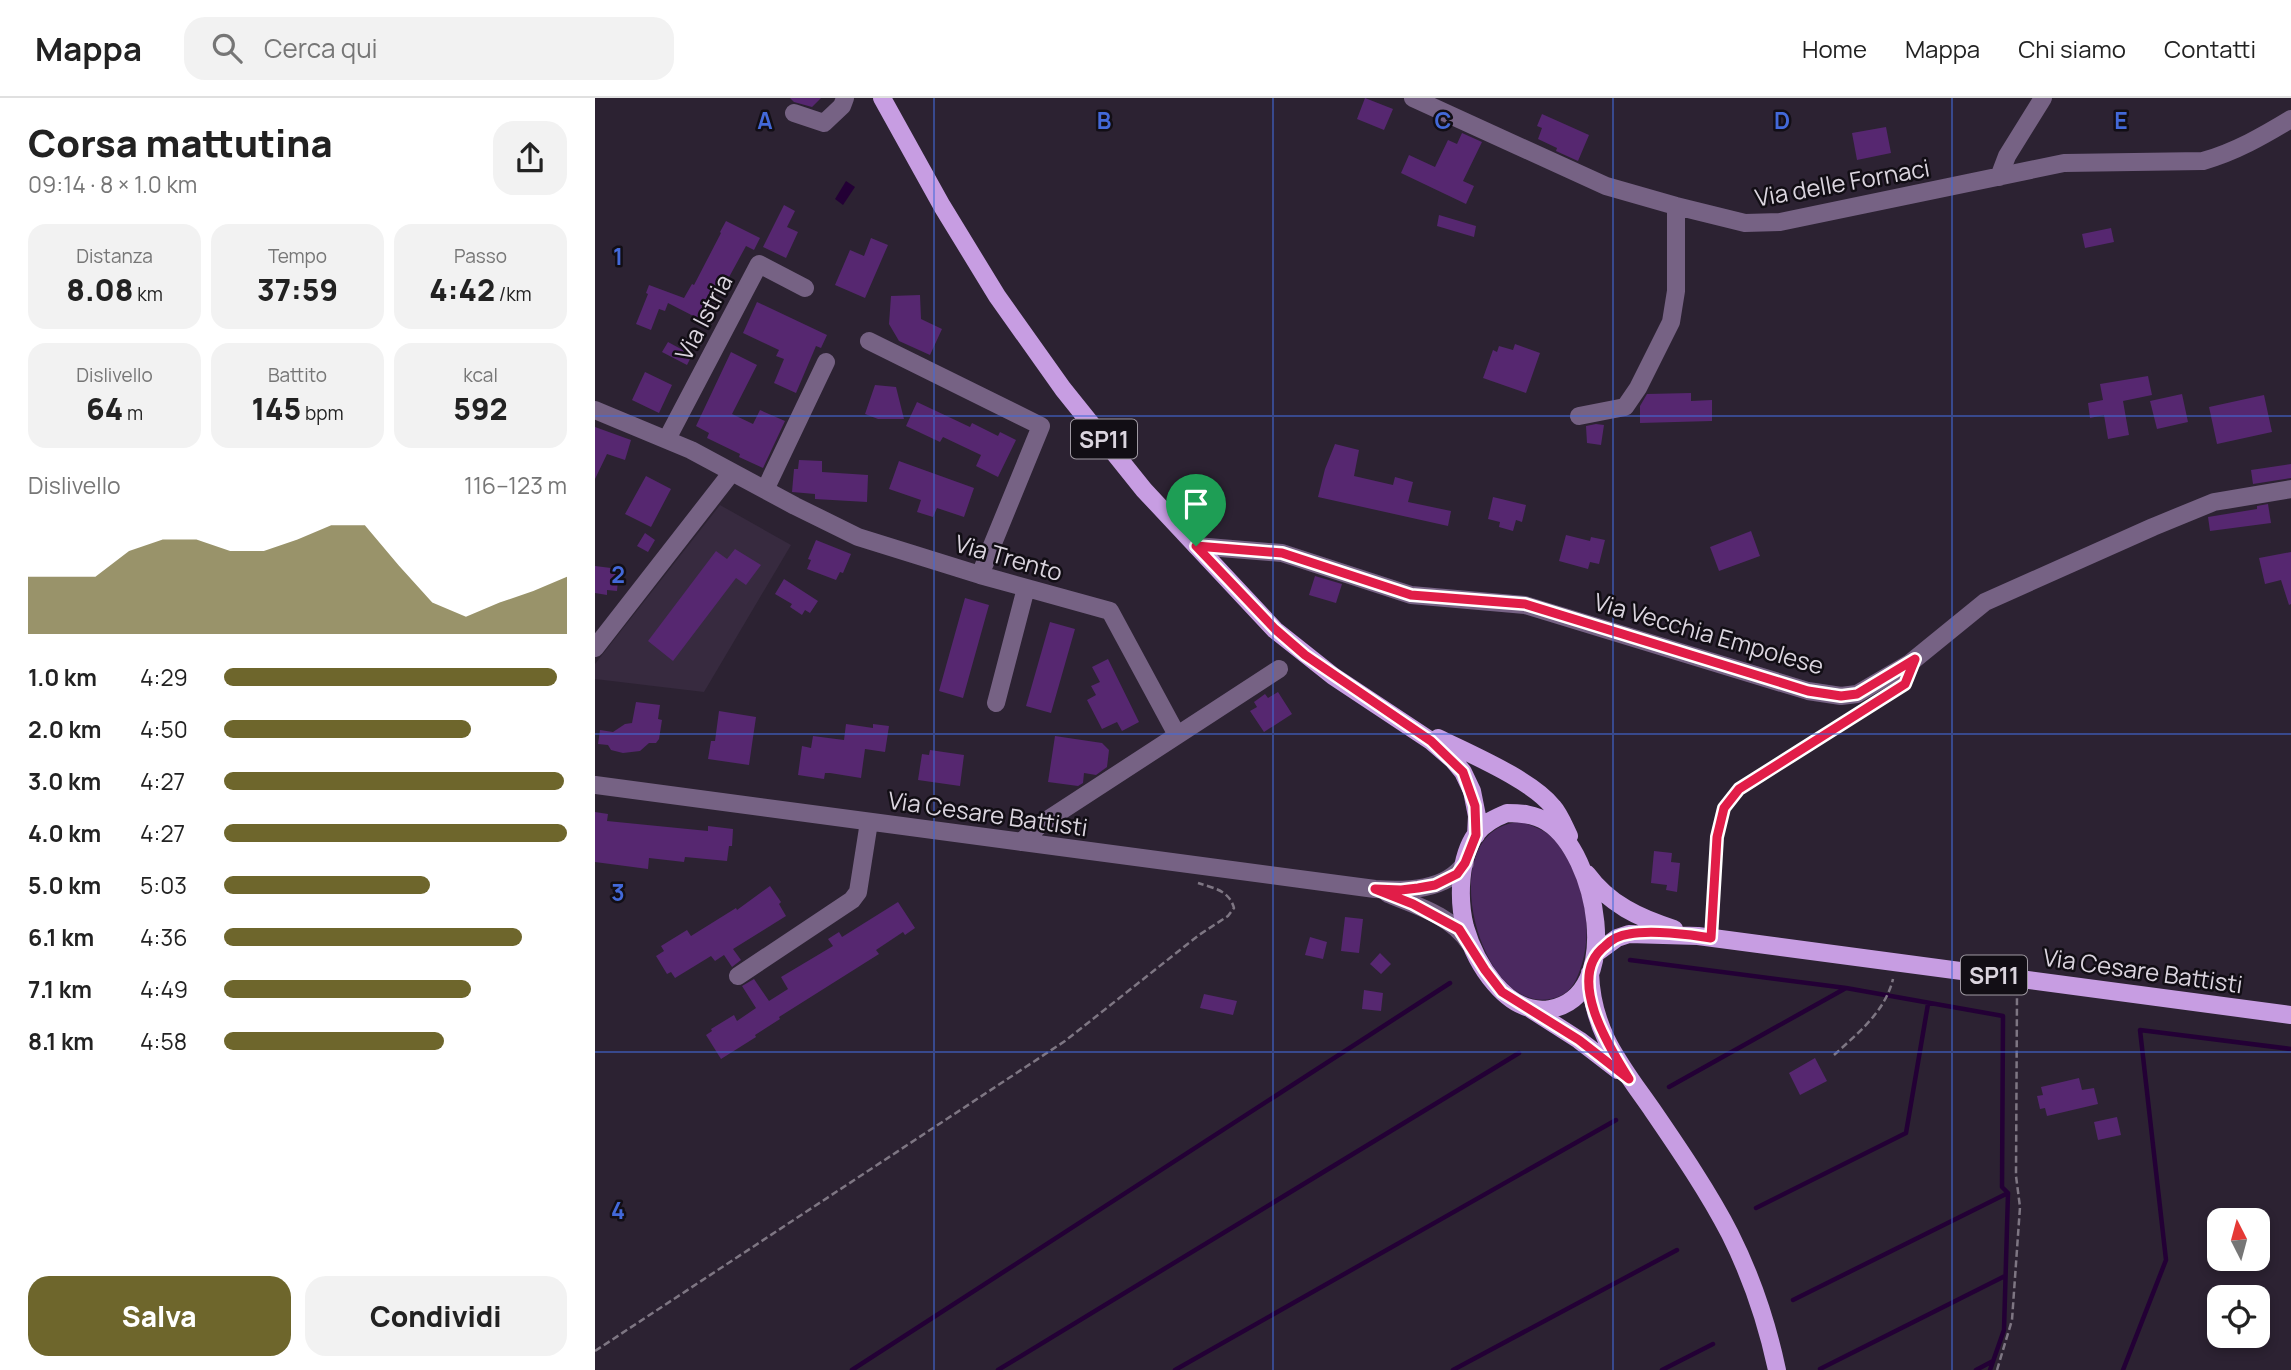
<!DOCTYPE html>
<html lang="it">
<head>
<meta charset="utf-8">
<style>
	:root { --surface:#fff; --page:#f2f2f2; --text:#222; --muted:#767676; --line:#e0e0e0; --accent:#6e662c }
	body { margin:0; font-family:Manrope,sans-serif; background:var(--page); color:var(--text); height:100vh; display:flex; flex-direction:column; font-size:26px; white-space:nowrap }
	* { box-sizing:border-box; margin:0 }
	p { font-size:23px; color:var(--muted) }
	.icon { flex:none; width:38px; height:38px; fill:none; stroke:currentColor; stroke-width:2; stroke-linecap:round; stroke-linejoin:round }
	.map { position:relative; flex:1; overflow:hidden }
	.drawer { display:flex; flex-direction:column; background:var(--surface); width:595px }
	.drawer>* { flex:none }
	.needle { width:46px; rotate:354deg }
	.buttons { position:absolute; left:1612px; top:1110px; display:grid; gap:14px }
	.buttons a { display:grid; place-items:center; width:63px; height:63px; border-radius:14px; background:var(--surface); box-shadow:0 4px 10px #0003; font-size:35px }
	.pin { position:absolute; display:grid; place-items:center; width:60px; height:60px; color:#fff; margin:-72px -30px; border-radius:50% 50% 50% 0; rotate:-45deg; box-shadow:0 0 7px #0007 }
	.pin .icon { rotate:45deg }
	.round { display:grid; place-items:center; flex:none; width:74px; height:74px; border-radius:21px; background:var(--page) }
	.summary { display:flex; align-items:center; justify-content:space-between; height:119px; padding:0 28px }
	h1 { font-size:38px; font-weight:800; line-height:52px }
	.stats { display:grid; grid-template-columns:repeat(3,1fr); gap:10px; height:119px; padding:7px 28px }
	.stats div { display:grid; align-content:center; border-radius:18px; background:var(--page); text-align:center }
	.stats b { font-size:30px; font-weight:800 }
	.stats small { font-size:19px; font-weight:400 }
	.stats p { font-size:19px }
	.chart { height:196px; padding:14px 28px }
	.chart p { display:flex; justify-content:space-between }
	.chart svg { width:100%; height:126px; margin-top:7px; fill:var(--accent); opacity:.7 }
	.button { display:flex; gap:14px; margin-top:auto; padding:14px 28px }
	.button a { flex:1; height:80px; border-radius:21px; background:var(--accent); color:#fff; font-size:28px; font-weight:800; line-height:80px; text-align:center }
	.button a+a { background:var(--page); color:var(--text) }
	ul { padding:0 28px; list-style:none; font-size:23px }
	li { display:grid; grid-template-columns:112px 84px 1fr; align-items:center; height:52px }
	li i { height:18px; border-radius:9px; background:var(--accent) }
	header { display:flex; align-items:center; gap:42px; box-sizing:border-box; height:98px; padding:0 35px; background:var(--surface); border-bottom:2px solid var(--line) }
	header strong { font-size:33px }
	nav { display:flex; gap:38px; margin-inline-start:auto; font-size:24px }
	.search { width:490px; height:63px; background:var(--page); display:flex; align-items:center; gap:18px; box-sizing:border-box; padding:0 24px; border-radius:21px; color:var(--muted); font-size:26px }
	main { display:flex; flex:1; min-height:0 }
	.map>svg:first-child { display:block }
</style>
</head>
<body>
<header>
<strong>Mappa</strong>
<div class="search"><svg class="icon" aria-label="search" viewBox="0 0 24 24"><circle cx="10" cy="10" r="6"/><path d="M15 15l6 6"/></svg>Cerca qui</div>
<nav><a>Home</a><a>Mappa</a><a>Chi siamo</a><a>Contatti</a></nav>
</header>
<main>
<section class="drawer">
<div class="summary"><div><h1>Corsa mattutina</h1><p>09:14 · 8 × 1.0 km</p></div><a class="round"><svg class="icon" aria-label="share" viewBox="0 0 24 24"><path d="M12 15V3M7 8l5-5 5 5M5 13v7h14v-7"/></svg></a></div>
<div class="stats">
<div><p>Distanza</p><b>8.08<small> km</small></b></div>
<div><p>Tempo</p><b>37:59</b></div>
<div><p>Passo</p><b>4:42<small> /km</small></b></div>
</div>
<div class="stats">
<div><p>Dislivello</p><b>64<small> m</small></b></div>
<div><p>Battito</p><b>145<small> bpm</small></b></div>
<div><p>kcal</p><b>592</b></div>
</div>
<div class="chart"><p><span>Dislivello</span>116–123 m</p>
<svg viewBox="0 0 160 44" preserveAspectRatio="none"><path d="M0 44V24L10 24L20 24L30 15L40 11L50 11L60 15L70 15L80 11L90 6L100 6L110 20L120 33L130 38L140 33L150 29L160 24V44z"/></svg>
</div>
<ul>
<li><b>1.0 km</b>4:29<i style="width:97%"></i></li>
<li><b>2.0 km</b>4:50<i style="width:72%"></i></li>
<li><b>3.0 km</b>4:27<i style="width:99%"></i></li>
<li><b>4.0 km</b>4:27<i style="width:100%"></i></li>
<li><b>5.0 km</b>5:03<i style="width:60%"></i></li>
<li><b>6.1 km</b>4:36<i style="width:87%"></i></li>
<li><b>7.1 km</b>4:49<i style="width:72%"></i></li>
<li><b>8.1 km</b>4:58<i style="width:64%"></i></li>
</ul>
<div class="button"><a>Salva</a><a>Condividi</a></div>
</section>
<div class="map">
<svg width="1696" height="1272" viewBox="0 0 1696 1272">
	<rect width="100%" height="100%" fill="#2c2232"/>
	<path fill="#372a3f" d="M125,407L196,447L109,594L0,581V566Z"/>
	<path fill="#4b2960" d="M926,724C939,728 953,733 962,745C989,781 1001,835 983,877C980,885 975,893 967,897C888,936 830,728 926,724Z"/>
	<path fill="#230035" d="M251,83L260,89L248,107L240,101Z"/>
	<g fill="none" stroke-linecap="round" stroke-linejoin="round">
		<path stroke="#230035" stroke-width="4.5" d="M1035,862L1251,890L1408,918L1407,1089L1413,1095L1409,1232L1395,1272
			M1074,989L1251,890
			M1161,1110L1311,1035L1333,906
			M1198,1202L1413,1095
			M1225,1271L1410,1178
			M257,1272L855,885
			M403,1272L924,955
			M580,1272L1021,1022
			M858,1272L1082,1152
			M1067,1272L1118,1246
			M1381,1272L1398,1263
			M1528,1272L1571,1162L1545,932L1696,951"/>
	</g>
	<path fill="#562770" d="M195,0H226L217,9L199,4Z
		M770,0L798,11L789,32L762,21Z
		M947,16L994,37L983,63L961,53L962,50L943,41L947,30L942,28Z
		M1291,29L1296,55L1262,62L1257,35Z
		M867,35L887,44L868,83L879,88L871,106L806,75L814,57L840,69L853,42L862,46Z
		M189,107L200,113L192,129L203,134L191,160L168,149Z
		M844,117L881,128L879,139L842,128Z
		M131,123L165,140L159,152L151,148L133,181L129,178L113,210L118,212L112,225L73,205L70,213L64,211L56,232L41,226L53,196L51,195L54,187L89,200L97,186L99,187L126,135L125,134Z
		M1516,130L1519,144L1490,150L1487,136Z
		M276,140L293,147L270,200L240,187L255,152L269,158Z
		M325,197L326,221L347,231L335,257L304,243L294,226L296,198Z
		M162,204L232,237L226,250L221,248L201,295L179,285L189,261L181,258L184,252L148,235Z
		M73,244L97,257L92,267L67,254Z
		M920,246L945,255L931,295L888,280L898,252L902,254L904,248L918,252Z
		M136,254L162,267L137,316L158,326L165,312L190,323L168,370L144,359L145,356L112,340L114,335L101,328Z
		M50,274L77,287L64,315L37,302Z
		M1553,278L1557,297L1528,303L1534,337L1513,341L1509,317L1495,320L1493,305L1508,302L1505,286Z
		M280,287L301,289L309,321H283L270,316Z
		M1096,295V303L1117,302V323L1045,325V308L1052,296Z
		M1587,296L1593,324L1562,331L1555,303Z
		M1669,297L1677,334L1622,346L1614,309Z
		M322,304L375,329L377,325L403,338L405,334L421,342L403,379L381,368L386,357L348,339L345,344L311,328Z
		M1001,326L1009,327L1006,347L992,345L991,328Z
		M0,329L36,342L30,362L12,356L0,381Z
		M740,346L764,352L759,378L798,387L800,379L818,384L813,404L856,413L853,428L723,399L730,371Z
		M204,362L227,363V374L273,377L272,404L220,401V396L197,394L199,371H203Z
		M304,363L379,390L369,419L342,410L338,419L322,414L326,402L294,391Z
		M1696,366V380L1658,386L1656,372Z
		M51,378L76,391L56,429L30,416Z
		M898,399L931,407L927,424L921,422L918,433L904,429L905,424L893,421Z
		M1673,406L1676,425L1615,433L1613,419L1662,411V408Z
		M1156,433L1165,458L1124,473L1115,449Z
		M50,435L60,442L53,454L42,448Z
		M971,437L995,443L996,439L1010,442L1004,466L995,464L993,471L964,463Z
		M221,442L256,456L248,475L245,474L241,482L212,471L216,462L213,461Z
		M140,451L166,467L151,487L141,480L78,563L53,543L121,453L132,461Z
		M1696,454V506L1694,507L1686,482L1670,486L1664,460Z
		M0,468L24,471L22,493L12,492V497L0,495Z
		M720,478L747,486L741,505L714,497Z
		M189,481L223,503L215,515L210,512L207,517L195,509L197,506L180,496Z
		M370,500L394,507L368,600L344,593Z
		M455,524L480,531L456,615L431,608Z
		M513,561L544,624L527,633L522,624L507,631L492,602L501,597L496,588L505,584L497,569Z
		M683,594L697,616L669,634L655,613L662,609L659,604L670,596L673,600Z
		M41,604L65,607L63,621L67,622L64,641L61,645H54L45,653L28,655L16,652L13,647L3,646L5,632L18,634L30,626L37,625Z
		M124,613L161,619L154,667L113,661L116,643H120Z
		M251,626L278,630V626L294,628L290,654L270,651L266,680L235,675H230L229,681L203,677L207,648L216,650L218,638L249,642Z
		M460,638L507,645L514,652L512,669L501,677L489,675L488,685L483,688L453,684Z
		M335,652L369,657L365,688L323,682L327,656L334,657Z
		M0,714L13,716L12,723L113,733V728L138,731L137,748H134L132,763L90,759L89,764L54,760L53,771L0,764Z
		M1059,753L1077,755L1076,764L1085,765L1082,794L1071,792L1072,787L1056,785Z
		M175,788L186,804L184,806L191,818L138,851L146,862L137,869L129,857L120,863L116,858L80,880L76,874L72,876L61,858L69,853L66,848L92,832L96,838L141,810L142,812Z
		M303,804L320,830L310,837L308,834L281,852L284,856L184,919L185,921L160,937L161,939L126,961L111,937L117,933L116,931L139,917L142,923L161,910L147,888L159,881L174,903L193,891L186,879L238,848L233,841L244,834L247,839Z
		M750,819L768,821L764,855L746,853Z
		M715,839L732,844L728,861L710,857Z
		M785,855L796,866L786,876L775,866Z
		M769,892L788,895L786,913L767,911Z
		M609,896L642,903L638,917L605,910Z
		M1220,960L1232,983L1205,997L1194,975Z
		M1484,980L1487,992L1499,990L1503,1006L1452,1018L1450,1010L1445,1011L1442,998L1448,997L1446,989Z
		M1522,1019L1526,1037L1503,1042L1499,1024Z"/>
	<g fill="none" stroke-linecap="round" stroke-linejoin="round">
		<path stroke="#7e7683" stroke-width="2.5" stroke-dasharray="7 3.5" stroke-linecap="butt" d="M1117,822L1122,739L1129,710L1144,691L1267,613
			M1239,957C1263,935 1290,914 1298,881
			M0,1253L470,943L604,837L633,818L639,810C634,792 618,790 603,785
			M1402,1272L1417,1222L1425,1109L1421,1078L1422,897"/>
		<path stroke="#766284" stroke-width="18" d="M818,0L1011,88L1081,108L1150,125L1185,124L1469,65L1608,63C1640,54 1668,38 1696,21
			M199,15L229,25L247,8L250,0
			M1404,79L1412,58L1448,0
			M274,243L446,328L385,477
			M0,312L96,352L200,408L263,439L385,477L515,513L582,637
			M984,318L1030,309L1043,290L1076,224L1081,193V108
			M72,341L164,166L210,190
			M170,392L231,264
			M601,448L687,455L816,497L930,507L1213,593L1246,598L1262,596L1315,565L1390,504L1558,429L1619,404L1696,391
			M0,550L137,374
			M401,605L431,490
			M0,687L780,791C811,793 851,793 870,765
			M426,744L446,726L684,571
			M793,796C823,808 857,818 875,846
			M143,878L257,802L263,794L274,724"/>
		<path stroke="#c79de2" stroke-width="18" d="M287,0L347,108L402,198L468,291L549,392L680,532L738,578L836,643L858,662L868,674L877,693L882,718L881,737
			M843,640C875,656 937,682 958,709C965,717 969,728 974,738
			M912,715C926,715 940,716 952,724C1002,755 1030,898 955,911C911,918 880,864 870,829C863,802 864,759 881,736C889,725 900,720 912,715Z
			M992,776C1014,806 1044,820 1079,831
			M1000,856L1022,840L1034,836L1103,838L1696,917
			M995,875C997,934 1026,967 1058,1013C1084,1051 1114,1095 1135,1136C1156,1178 1172,1225 1182,1272
			M937,912L984,942L1023,972"/>
	</g>
	<g fill="none" stroke-linecap="round" stroke-linejoin="round">
		<g stroke="#fff" stroke-width="14">
			<path id="route" d="M601,448L687,455L816,497L930,506L1213,593L1246,598L1262,596L1320,561L1310,586L1144,691L1129,710L1122,739L1116,840C1094,836 1055,832 1034,836C1025,837 1016,842 1010,848C970,879 1014,949 1034,981L984,942L907,894L890,872L864,831L818,806L780,791L806,792L823,790L840,787L862,776L870,765L881,737L880,708L868,674L836,643L710,557L680,531Z"/>
		</g>
		<use href="#route" stroke="#e11d48" stroke-width="9"/>
	</g>
	<path fill="none" stroke="#4369d9" stroke-width="2" stroke-opacity="0.55" d="M339,0V1272M678,0V1272M1018,0V1272M1357,0V1272M0,318H1696M0,636H1696M0,954H1696"/>
	<g text-anchor="middle" dominant-baseline="central" stroke-width="5" stroke-linejoin="round" paint-order="stroke">
		<g fill="#120e15" stroke="#9f99a2" stroke-width="2">
			<rect x="476" y="321.5" width="66" height="39" rx="5"/>
			<rect x="1366" y="857.5" width="66" height="39" rx="5"/>
		</g>
		<g font-size="23" font-weight="bold" fill="#dbd5df">
			<text x="509" y="341">SP11</text>
			<text x="1399" y="877">SP11</text>
		</g>
		<g font-size="24" fill="#dbd5df" stroke="#120e15">
			<text transform="translate(1247 84) rotate(-10)">Via delle Fornaci</text>
			<text transform="translate(108 219) rotate(-62)">Via Istria</text>
			<text transform="translate(414 459) rotate(16)">Via Trento</text>
			<text transform="translate(1114 535) rotate(16)">Via Vecchia Empolese</text>
			<text transform="translate(393 715) rotate(8)">Via Cesare Battisti</text>
			<text transform="translate(1548 872) rotate(8)">Via Cesare Battisti</text>
		</g>
	</g>
	<g font-size="23" text-anchor="middle" font-weight="bold" fill="#4369d9" stroke="#120e15" stroke-width="5" stroke-linejoin="round" paint-order="stroke">
		<text x="170" y="31">A</text>
		<text x="509" y="31">B</text>
		<text x="848" y="31">C</text>
		<text x="1187" y="31">D</text>
		<text x="1526" y="31">E</text>
		<text x="23" y="167">1</text>
		<text x="23" y="485">2</text>
		<text x="23" y="803">3</text>
		<text x="23" y="1121">4</text>
	</g>
</svg>
<div class="buttons">
<a><svg class="needle" viewBox="-14 -14 28 28"><path d="M0-13l5 13h-10z" fill="#e53935"/><path d="M0 13l5-13h-10z" fill="#767676"/></svg></a>
<a><svg class="icon" aria-label="locate" viewBox="0 0 24 24"><circle cx="12" cy="12" r="6"/><path d="M12 2v4M12 18v4M2 12h4M18 12h4"/></svg></a>
</div>
<div class="pin" style="left:601px;top:448px;background:#1e9e55"><svg class="icon" aria-label="arrive" viewBox="0 0 24 24"><path d="M6 21V4h12l-3 4 3 4H6"/></svg></div>
</div>
</main>
</body>
</html>
